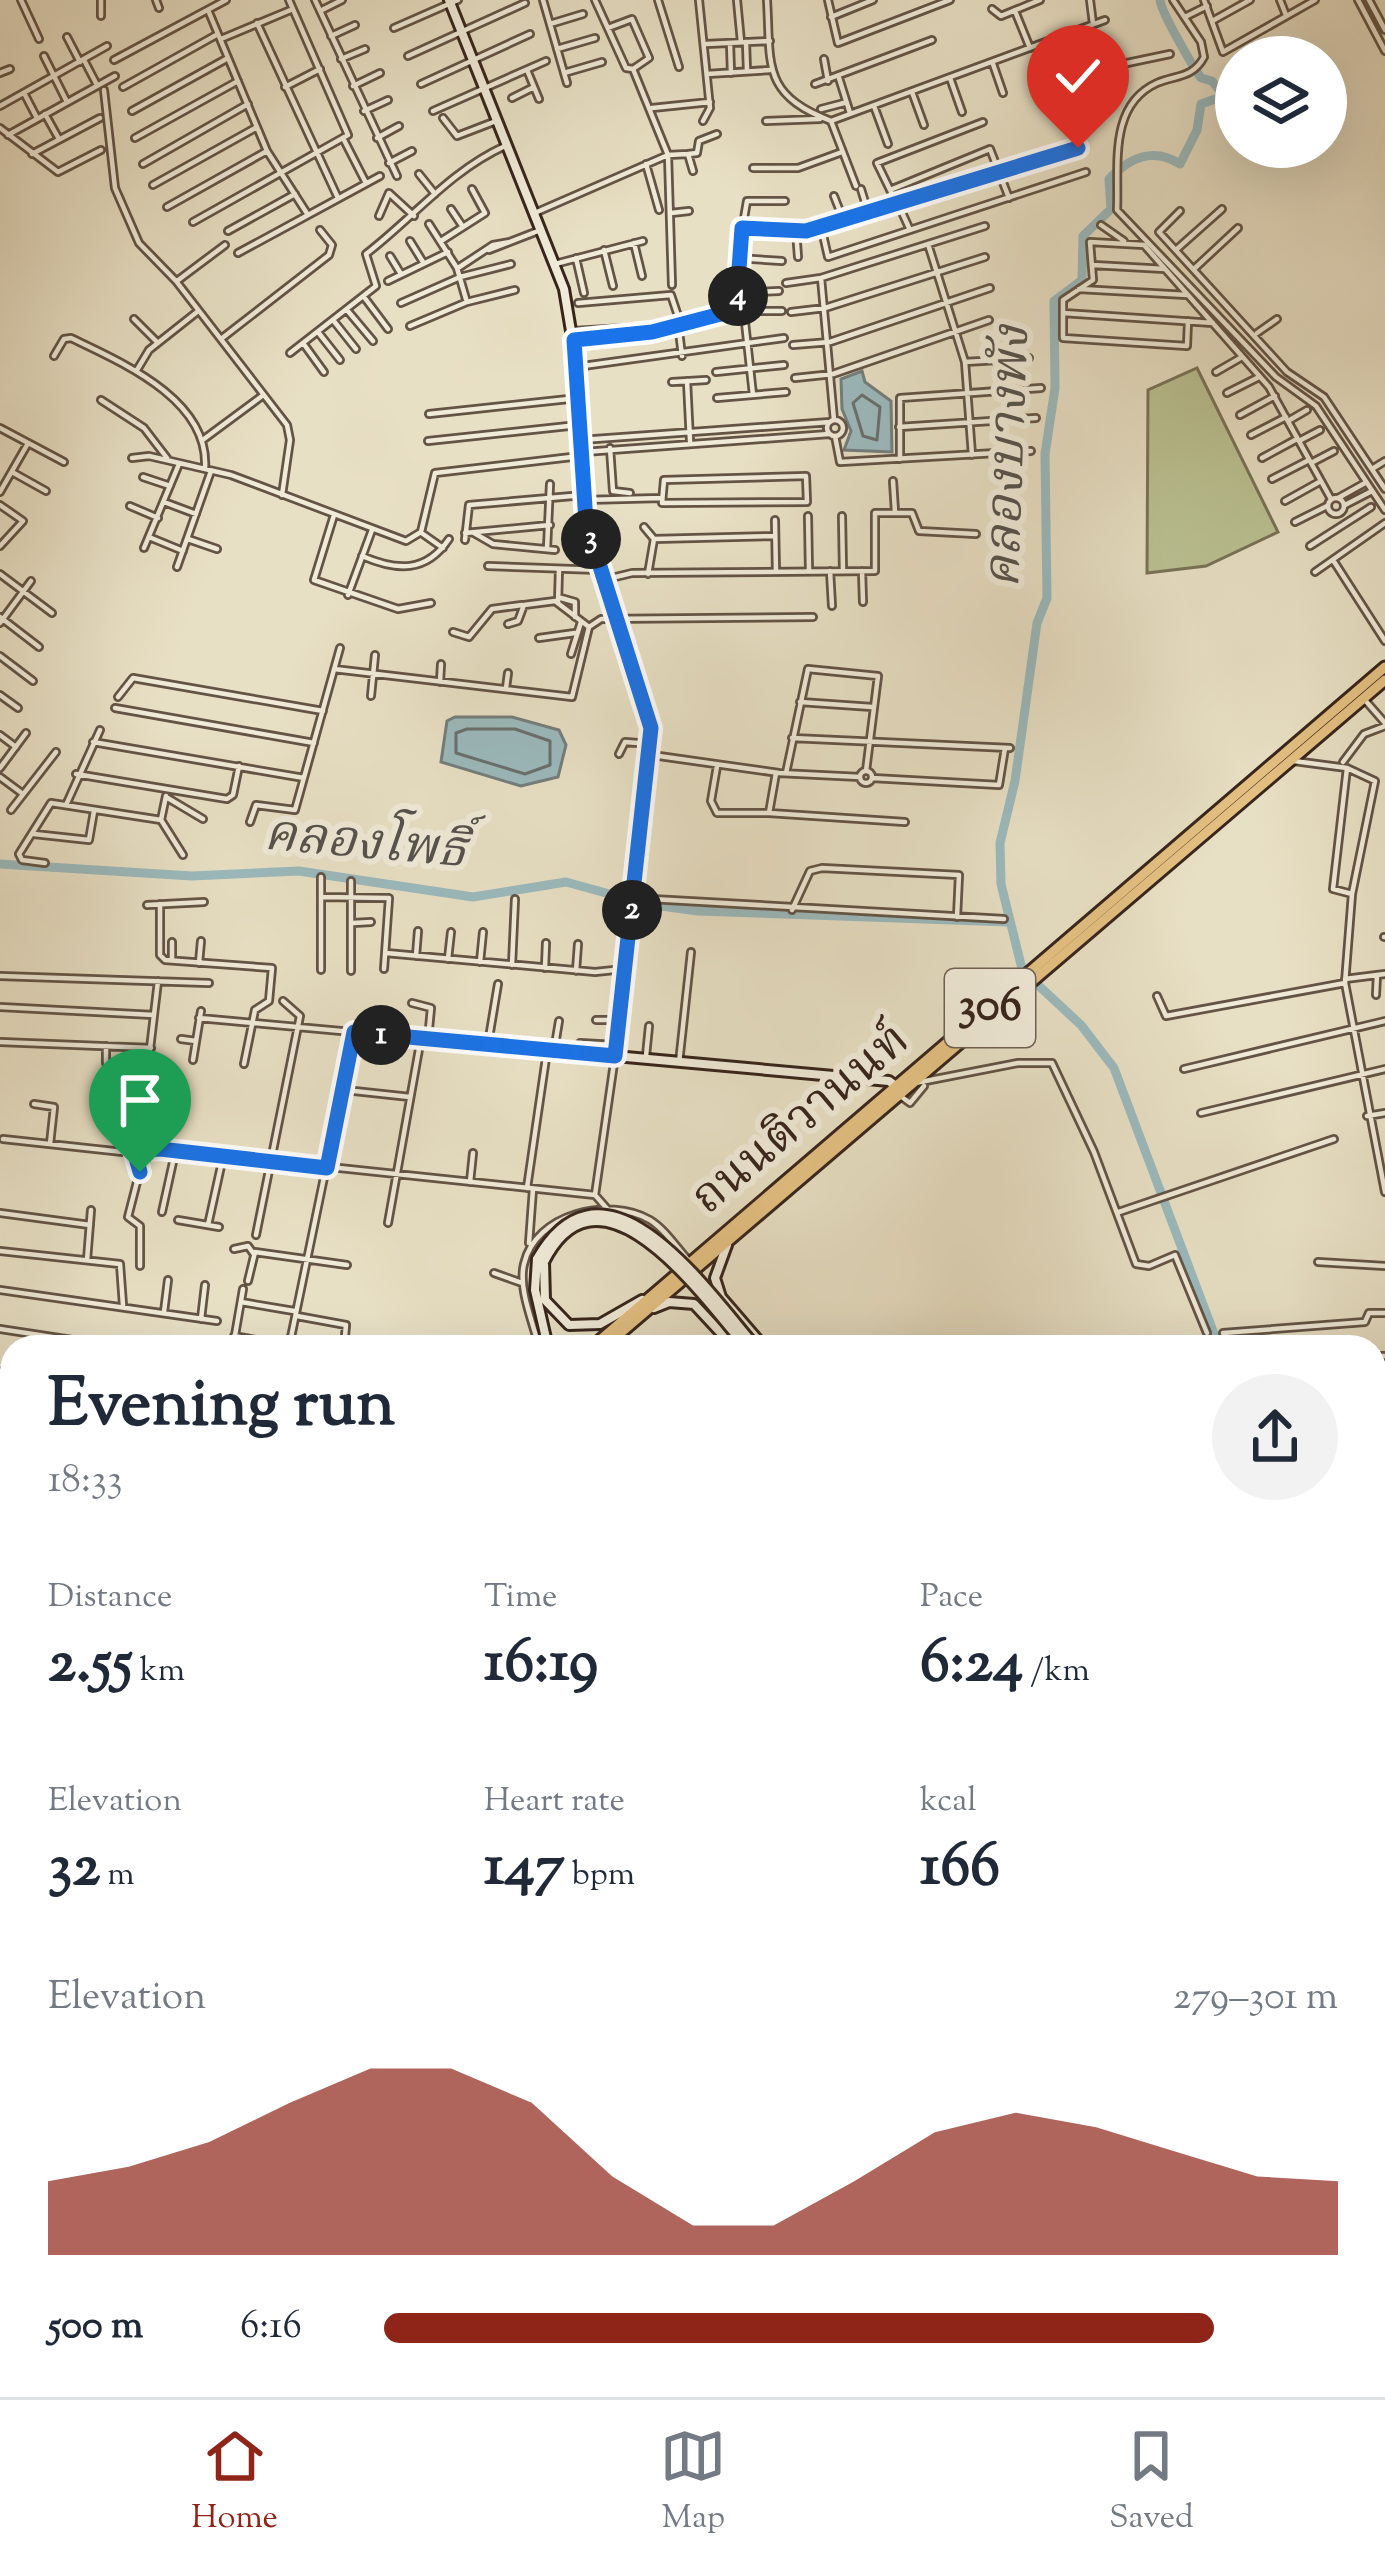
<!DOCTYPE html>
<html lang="en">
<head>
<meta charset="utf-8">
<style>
	:root { --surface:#fff; --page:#f2f2f3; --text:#1f2937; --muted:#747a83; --line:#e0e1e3; --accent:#8f2418 }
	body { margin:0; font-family:"Sorts Mill Goudy","Noto Serif Thai",serif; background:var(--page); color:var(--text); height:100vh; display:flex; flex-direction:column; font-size:45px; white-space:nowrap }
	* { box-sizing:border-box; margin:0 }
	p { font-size:39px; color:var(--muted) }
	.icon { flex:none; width:66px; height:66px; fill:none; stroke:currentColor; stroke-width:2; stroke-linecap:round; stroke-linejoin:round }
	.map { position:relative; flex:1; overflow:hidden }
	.sheet { position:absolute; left:0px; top:1335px; width:1386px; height:1062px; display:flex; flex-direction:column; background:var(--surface); border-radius:36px 36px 0 0; box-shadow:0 12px 48px #0002 }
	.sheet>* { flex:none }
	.buttons { position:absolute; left:1215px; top:36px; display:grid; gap:24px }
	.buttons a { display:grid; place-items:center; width:132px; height:132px; border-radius:50%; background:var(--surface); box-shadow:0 12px 48px #0002; font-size:60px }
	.pin { position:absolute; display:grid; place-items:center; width:102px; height:102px; color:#fff; margin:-123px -51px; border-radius:50% 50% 50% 0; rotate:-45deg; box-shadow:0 0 12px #0007 }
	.pin .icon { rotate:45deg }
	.km { position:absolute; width:60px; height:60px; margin:-30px; border-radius:50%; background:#222; color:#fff; font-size:33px; line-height:60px; text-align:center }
	.round { display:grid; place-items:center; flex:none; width:126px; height:126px; border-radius:63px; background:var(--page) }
	.head { display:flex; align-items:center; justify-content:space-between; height:204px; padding:0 48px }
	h1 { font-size:66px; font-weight:700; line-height:90px }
	.metrics { display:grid; grid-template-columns:repeat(3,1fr); gap:18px; height:204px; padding:12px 48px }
	.metrics div { display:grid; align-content:center }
	.metrics b { font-size:60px; font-weight:700 }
	.metrics small { font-size:33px; font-weight:400 }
	.metrics p { font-size:33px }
	.chart { height:336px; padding:24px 48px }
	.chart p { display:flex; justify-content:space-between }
	.chart svg { width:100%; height:216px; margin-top:12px; fill:var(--accent); opacity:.7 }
	ul { padding:0 48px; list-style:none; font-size:39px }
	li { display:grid; grid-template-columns:192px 144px 1fr; align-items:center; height:90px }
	li i { height:30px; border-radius:15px; background:var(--accent) }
	.tabs { display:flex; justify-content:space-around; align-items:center; height:168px; border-top:3px solid var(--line); background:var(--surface); font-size:33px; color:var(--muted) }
	.tabs a { display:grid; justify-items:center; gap:6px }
	.tabs .selected { color:var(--accent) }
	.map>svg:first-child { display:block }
</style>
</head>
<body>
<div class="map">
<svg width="1385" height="2397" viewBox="0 0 1385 2397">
	<rect width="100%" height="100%" fill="#e8e0c5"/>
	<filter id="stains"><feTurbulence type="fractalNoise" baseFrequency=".00167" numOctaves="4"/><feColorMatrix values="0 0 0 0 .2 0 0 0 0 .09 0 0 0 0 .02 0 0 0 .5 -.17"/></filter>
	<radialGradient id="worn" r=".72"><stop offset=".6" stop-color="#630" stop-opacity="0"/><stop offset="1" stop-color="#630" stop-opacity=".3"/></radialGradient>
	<path fill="#bac192" stroke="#787357" stroke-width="3" d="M1197,368L1278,532L1206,566L1147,573L1148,390Z"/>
	<path fill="#9bbabe" stroke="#737e7d" stroke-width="3" d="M862,371L865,382L891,401L892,452L844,450L851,431L842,409L841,379Z
		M455,717H512L559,730L566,745L558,777L521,786L441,762L447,721Z"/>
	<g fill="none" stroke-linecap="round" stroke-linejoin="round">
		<path stroke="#69706d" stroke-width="3" d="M862,395L880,407L877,440L863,436L853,403Z
			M467,729H515L550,741V765L525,774L456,753V733Z"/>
		<path stroke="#9bbabe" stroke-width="6" d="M1374,1419L1385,1418
			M0,1433L12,1435"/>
		<path stroke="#9bbabe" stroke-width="9" d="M0,864L192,876L299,871L473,897L566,882L646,904L698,911L1008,922
			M1022,969L1001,884L1000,843L1015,781L1037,623L1047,598L1045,454L1055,388L1054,301L1082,280L1083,236L1111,209L1109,179C1130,157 1153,147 1180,164L1197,130L1201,104L1224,96L1212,81L1201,78C1192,65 1161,12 1160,0
			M1039,986L1081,1025L1114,1068L1219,1347
			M1374,1746L1385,1775
			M0,2163L12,2168
			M1322,2385L1385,2396"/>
		<g stroke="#635446" stroke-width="10">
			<path id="street" d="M21,0L39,39
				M101,0V16
				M156,0L159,8
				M315,0L397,176
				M543,0L567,83
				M595,0L626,68L633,69L668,155L672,285
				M658,0L679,67
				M699,0L710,108L703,121
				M737,0L741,42
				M767,0C771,65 761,94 831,121L1105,20
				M828,0L838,43L950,0
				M1090,0L1093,24
				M1173,0L1201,42L1204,57C1193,78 1176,75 1157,83C1108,105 1119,166 1117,210L1276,377L1316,406L1385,510
				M1204,0L1223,52L1315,0
				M1280,0L1286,15
				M1358,0L1385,51
				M1369,0L1385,30
				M992,9L1001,16L1040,0
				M208,10L267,151L308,215
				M320,11L342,0
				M1015,11L1030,48
				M831,17L873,0
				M1185,17L1207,6
				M1214,20L1250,0
				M257,23L338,198
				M550,24L583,14
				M394,28L458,0
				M608,28L632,19L649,58L633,69
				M1071,33L1089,71L1170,54
				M331,36L355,25
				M67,37L80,62
				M221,39L293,9
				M746,42L747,71
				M730,43L731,73
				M706,44L770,41
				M1038,45L1065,121
				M557,49L595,38
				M44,56L67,102
				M408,56L525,3
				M341,59L365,49
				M824,59L828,81
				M84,60L97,85
				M114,60L226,0
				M993,64L1003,93
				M527,70L539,99
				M0,73L10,69
				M564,73L602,62
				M707,74L770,70
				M839,78L850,113
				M950,78L962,112
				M421,84L530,34
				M815,84L932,40
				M353,86L380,73
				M123,87L218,34
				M285,87L320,69
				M104,90L115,188L139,243L176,281L287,425L290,440L282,495
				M912,92L924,125
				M24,93L37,118
				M512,98L534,87
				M0,106L107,46
				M874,106L888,144
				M652,108L710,102
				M821,109L844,103
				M132,111L228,58
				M364,111L388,100
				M433,111L546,61
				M45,114L59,139
				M443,118L457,136L496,121
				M766,121L820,119
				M831,121L856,186
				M0,128L58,172L101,150
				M8,135L115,76
				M135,138L238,81
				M377,138L399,126
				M344,140L366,183
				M32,154L100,118
				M688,154L697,153L699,141L717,134
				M389,163L412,151
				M143,164L248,104
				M646,164L659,210
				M753,168H798L842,152
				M419,174L435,194
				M1002,174L1078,148
				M153,185L257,127
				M861,189L868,212
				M890,190L990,149L1009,198
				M834,196L843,219
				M898,199L903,203L897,208L893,202Z
				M895,200L877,163L983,122
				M902,201L1000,172
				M167,207L267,151
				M900,208L910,230
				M451,209L463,227
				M1180,211L1159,232L1287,372L1324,397L1385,489
				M537,212L668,155L688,154L693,171
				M671,213L689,211
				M379,216L389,193L414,216
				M193,222L348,135L289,0
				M429,224L457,268L466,299
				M1101,225L1124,241
				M821,226L828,257L1086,172
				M742,228L806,231L893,205
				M228,231L295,194
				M796,231L798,257
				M410,241L423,262
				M441,241L485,213L472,189
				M634,243L642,276
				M928,244L965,362L972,455
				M1177,249L1222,209
				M489,250L538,231
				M604,250L613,286
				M238,253L380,176
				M390,256L401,274
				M576,258L584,293
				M737,258L782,261
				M555,264L643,241
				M1093,265L1165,269
				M458,268L493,245L510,242
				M1194,269L1238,228
				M821,278L834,420
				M177,281L225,245
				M388,281L448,252
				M786,283L821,278L985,226
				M1079,289L1187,295
				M738,293L779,291
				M364,297L388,329
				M401,303L460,277L511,264
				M578,303L671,295L680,322
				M740,303L735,271L747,201H785
				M743,304L747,311L739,313L736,307Z
				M347,310L373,341
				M747,311H782
				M791,312L825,308L985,257
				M744,313L753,395
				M1063,313L1213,323
				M134,319L157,342
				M333,320L356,349
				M1188,321L1187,346L1063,338V300L1093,280L1090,242L1144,245L1269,387L1331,499
				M678,323L682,356
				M410,326L467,302L515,290
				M573,331L660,326L736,310
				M318,332L340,360
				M1257,333L1277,319
				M221,339L329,255L332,245L320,230
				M573,340L652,331L660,326
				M303,343L324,372
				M793,345L830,342L990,288
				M290,353L376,286L366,254C414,217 450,171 505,146
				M54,356L64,339L71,338C123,363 210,400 205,469
				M965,362L1029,358
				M583,366L784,338
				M137,370L149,350L197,312
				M716,372L784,365
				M1216,372L1242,357
				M795,378L833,374L989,320
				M687,381L690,441
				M672,382L706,380
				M1227,393L1259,377
				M717,398L786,392
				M101,400L144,428L167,458
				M429,414L578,398
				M1240,415L1275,396
				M827 428a8 8 0 1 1 16 0a8 8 0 1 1-16 0Z
				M1288,421L1307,410
				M899,427L1036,418
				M0,428L64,462
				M1251,435L1286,417
				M835,436L840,462L1031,451
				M204,439L262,396
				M581,440L830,422
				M428,441L578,425
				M1299,441L1320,430
				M610,448L613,491L630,493
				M584,452L829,434
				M132,458L149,456L231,475L406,541L421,532L435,473L580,456
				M1262,458L1297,439
				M900,459V398L1041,388
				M1311,463L1334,451
				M1372,469L1385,461
				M12,472L46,491
				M806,476L807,502L662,503L664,480Z
				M143,477L170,486
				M1272,479L1309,460
				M893,481L895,512
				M0,492L27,445
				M1328 506a8 8 0 1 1 16 0a8 8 0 1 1-16 0Z
				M1338,498L1365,483
				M584,500L662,498
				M1285,501L1321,481
				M164,502L196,514
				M0,505L23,521L0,546
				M1345,505L1372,491
				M130,506L158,518
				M334,515L314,580L398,609L431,603
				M808,516L809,571
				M842,516L843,571
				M775,520L776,572
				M1295,522L1327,506
				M644,527L654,539L648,574
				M465,533L550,525
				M474,533L493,544L555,550
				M423,534L443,548
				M149,537L183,551
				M188,539L217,549
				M654,539L775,536
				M465,540L469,505L584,495
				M1310,546L1371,507
				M144,548L179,464
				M547,549L550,484
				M362,556C397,571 426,573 449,539
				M1333,560L1385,641
				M488,566L600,570
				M177,567L211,471
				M830,571L832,606
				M862,571L863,602
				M1315,572L1385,523
				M0,574L52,613
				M603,580L632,573L875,571V513H912L919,531L976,534
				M348,595L372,530
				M561,598L575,602V617
				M558,603L559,569
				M0,617L39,647
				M0,623L31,581
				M508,624L518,621L524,605L555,601L589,627
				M453,632L469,637L492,609L522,605
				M539,638L575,633
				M571,654L581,622
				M0,656L33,681
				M334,669L572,697L589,627L601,619L813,617
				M440,682L441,664
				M506,688L508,673
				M0,695L18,708
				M371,696L375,655
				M118,697L133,678L323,711
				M1364,699L1385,723
				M800,702L872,707
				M115,708L314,743
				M0,735L16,747
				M792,738L1010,748
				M93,742L304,778
				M619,754L625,742L651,744
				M652,755L779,773L860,777
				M1294,761L1347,768L1375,781L1352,894L1345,983L1385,1192
				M1343,762L1364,734L1385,726
				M717,766L711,801L717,813H769L776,773
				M0,768L26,733
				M1347,768L1333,889L1352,894
				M860 777a6 6 0 1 1 12 0a6 6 0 1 1-12 0Z
				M786,773L808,669L878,676L866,771
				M76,774L227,799L233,795L239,766
				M0,777L23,794
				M872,778L999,785L1005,748
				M166,797L203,819
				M66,805L100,730
				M11,810L56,752
				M769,813L905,822
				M161,820L166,796
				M250,822L256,805L295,810L340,648
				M34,834L89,840L94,811
				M45,863L22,860L19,854L51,803L161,820L183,855
				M322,897L389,898L384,969
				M634,898L1004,919
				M160,904V955L165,960L272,968L269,1001L255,1010L244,1064
				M147,905L204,902
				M792,910L810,871L822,868L959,875L957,917
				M353,923L371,922
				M1384,937H1385
				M172,942V960
				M386,953L595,972L624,969
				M416,956L418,931
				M448,959L451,932
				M480,962L483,932
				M199,963L201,941
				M512,965L515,899
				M545,968L546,943
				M321,970V877
				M351,971V881
				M576,971L578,944
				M0,976L209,983
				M1345,979L1385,974
				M1376,995L1377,975
				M1157,996L1166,1016L1345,983
				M412,1003L431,1008L428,1039
				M0,1007L154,1015
				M199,1018L615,1056L595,1195
				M596,1020H619
				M181,1039L196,1041
				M0,1042L151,1048
				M580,1043L616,1045
				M488,1044L498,984
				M554,1051L559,1021
				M646,1056L649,1026
				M193,1060L201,1011
				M106,1063V1046
				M679,1063L691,952
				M148,1066L158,981
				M1184,1069L1385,1021
				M915,1083L1018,1063H1052L1094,1152L1136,1264L1149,1266L1175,1255L1207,1333
				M345,1090L410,1097
				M899,1095L910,1103L924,1086
				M34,1104L54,1107L50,1144
				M1201,1113L1385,1069
				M1367,1116L1385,1113
				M3,1139L123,1152L160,1149L595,1195L610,1212
				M134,1152L139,1174L128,1217L140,1226V1266
				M470,1182L473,1153
				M527,1188L547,1051
				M162,1212L175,1153
				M1119,1212L1334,1139
				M0,1213L90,1225
				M178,1220L219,1227
				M388,1223L421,1038
				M208,1225L223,1157
				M256,1235L300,1016L283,1001
				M529,1243L533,1189
				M234,1249L248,1246L253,1253
				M0,1251L120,1264L123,1305
				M87,1260L91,1210
				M1318,1262L1385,1266
				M494,1273L522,1283
				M248,1281L255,1252L347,1265
				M0,1290L217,1321
				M241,1302L294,1311
				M164,1312L168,1280
				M297,1316L346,1325L344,1347
				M201,1319L205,1285
				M0,1329L118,1347
				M1223,1333L1365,1322L1369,1313H1385
				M234,1336L288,1346
				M233,1347L243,1289
				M289,1347L354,1032
				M539,1347C533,1322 518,1289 524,1264C535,1214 609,1196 650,1220C665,1229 677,1248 689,1261
				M865,1347L867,1341L929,1347
				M1374,1356H1385
				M0,1371L12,1372
				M1374,1395L1385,1396
				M0,1410L12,1411
				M1374,1421H1385
				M0,1457L12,1459
				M0,1490L5,1458
				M0,1519L12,1521
				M1374,1553H1385
				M0,1557L12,1559
				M1374,1638H1385
				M0,1658L12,1661
				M1377,1679L1385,1680
				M1385,1710L1379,1709L1376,1726L1385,1746
				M0,1742L12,1757
				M1374,1776H1375
				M1374,1818L1385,1820
				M1374,1864L1385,1866
				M1379,1935L1385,1905
				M1374,1955L1385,1957
				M1374,1979L1385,1981
				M0,2000L12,1999
				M1374,2025L1385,2027
				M0,2037L12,2035
				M1374,2052L1385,2054
				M1374,2073L1385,2075
				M1374,2111L1385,2113
				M1374,2147L1385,2150
				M1374,2176L1385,2178
				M1374,2203L1385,2206
				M1374,2249L1385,2251
				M1374,2305L1385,2307
				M1374,2360L1385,2362
				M0,2364L12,2370
				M45,2385L69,2397
				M737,2385L776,2397
				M1312,2391L1339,2397
				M75,2397L81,2385
				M595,2397L597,2385
				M629,2397L632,2385
				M720,2397L724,2385
				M848,2397L851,2385
				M974,2397L979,2388L997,2392
				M1027,2397L1029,2385
				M1223,2397L1226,2385
				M1275,2397L1278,2385"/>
		</g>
		<g stroke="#37251c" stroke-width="14">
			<path id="secondary" d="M449,0L564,289L574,349L586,522L651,728L615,1056L889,1081L897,1087
				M727,1245L715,1278L721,1297L764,1347
				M537,1259L535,1290L548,1347
				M544,1262L545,1300L569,1325L600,1324L642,1300
				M654,1308L669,1302L694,1304L734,1347
				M346,2397L349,2385
				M354,2397L357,2385
				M361,2397L363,2385
				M368,2397L371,2385"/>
		</g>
		<g stroke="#37251c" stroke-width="15">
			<path id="primary" d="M592,1347L1385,667
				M604,1347L1385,680
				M0,1849L12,1839
				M0,1861L12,1851"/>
		</g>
		<use href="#street" stroke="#f0ebd9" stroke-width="4.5"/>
		<use href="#secondary" stroke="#f0ebd9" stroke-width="8"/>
		<use href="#primary" stroke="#e4c082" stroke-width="9"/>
		<g stroke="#37251c" stroke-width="14" stroke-linecap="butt">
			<path id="secondary-bridge" d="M537,1259C605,1139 709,1293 756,1347
				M544,1262C601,1149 706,1301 746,1347"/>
		</g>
		<use href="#secondary-bridge" stroke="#f0ebd9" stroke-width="8"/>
	</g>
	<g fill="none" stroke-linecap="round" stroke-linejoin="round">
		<g stroke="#fff" stroke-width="24">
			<path id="route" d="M140,1172L134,1151L160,1149L327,1168L354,1032L615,1056L651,728L586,522L574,340L652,332L736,310L742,228L806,231L1078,148"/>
		</g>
		<use href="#route" stroke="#1a73e8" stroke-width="15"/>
	</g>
	<g text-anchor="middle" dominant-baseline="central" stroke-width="12" stroke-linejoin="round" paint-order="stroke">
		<rect fill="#f0ebd9" stroke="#6e6055" stroke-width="3" x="945" y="969" width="90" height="78" rx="9"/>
		<g font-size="45" font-weight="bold" fill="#37251c">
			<text x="990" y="1008">306</text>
		</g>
		<g font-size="48" fill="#37251c" stroke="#f0ebd9">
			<text transform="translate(802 1121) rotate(-40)">ถนนติวานนท์</text>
		</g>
		<g font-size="51" font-style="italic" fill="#55524d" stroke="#f0ebd9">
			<text transform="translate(1010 457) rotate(-88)">คลองบางพัง</text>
			<text transform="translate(365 845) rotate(5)">คลองโพธิ์</text>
		</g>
	</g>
	<rect width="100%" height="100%" filter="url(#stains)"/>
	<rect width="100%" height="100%" fill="url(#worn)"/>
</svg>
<div class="buttons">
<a><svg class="icon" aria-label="layers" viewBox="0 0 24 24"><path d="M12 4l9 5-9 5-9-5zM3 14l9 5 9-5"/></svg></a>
</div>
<div class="pin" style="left:140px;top:1172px;background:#1e9e55"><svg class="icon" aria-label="arrive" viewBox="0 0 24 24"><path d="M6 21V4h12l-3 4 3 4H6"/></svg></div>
<div class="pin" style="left:1078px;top:148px;background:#d93025"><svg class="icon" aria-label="check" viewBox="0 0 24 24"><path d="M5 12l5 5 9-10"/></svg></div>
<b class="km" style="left:381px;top:1035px">1</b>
<b class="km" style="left:632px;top:910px">2</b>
<b class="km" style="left:591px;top:539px">3</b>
<b class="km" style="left:738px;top:296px">4</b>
<section class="sheet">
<div class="head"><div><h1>Evening run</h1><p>18:33</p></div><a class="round"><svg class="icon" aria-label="share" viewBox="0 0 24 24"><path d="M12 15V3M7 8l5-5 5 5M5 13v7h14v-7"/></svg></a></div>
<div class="metrics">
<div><p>Distance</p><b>2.55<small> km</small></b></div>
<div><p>Time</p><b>16:19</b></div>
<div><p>Pace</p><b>6:24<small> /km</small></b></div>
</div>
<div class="metrics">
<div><p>Elevation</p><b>32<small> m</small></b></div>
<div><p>Heart rate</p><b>147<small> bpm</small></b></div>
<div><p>kcal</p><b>166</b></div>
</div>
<div class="chart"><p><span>Elevation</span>279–301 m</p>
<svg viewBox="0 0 160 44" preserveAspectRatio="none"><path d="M0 44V29L10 26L20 21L30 13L40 6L50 6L60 13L70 28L80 38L90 38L100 29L110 19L120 15L130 18L140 23L150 28L160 29V44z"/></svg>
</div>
<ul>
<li><b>500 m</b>6:16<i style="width:87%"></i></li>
</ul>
</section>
</div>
<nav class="tabs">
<a class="selected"><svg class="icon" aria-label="home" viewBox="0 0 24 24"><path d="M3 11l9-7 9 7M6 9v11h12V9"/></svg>Home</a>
<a><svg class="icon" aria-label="map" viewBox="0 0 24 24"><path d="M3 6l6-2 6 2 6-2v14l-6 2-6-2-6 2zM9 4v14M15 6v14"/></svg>Map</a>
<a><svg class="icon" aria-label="saved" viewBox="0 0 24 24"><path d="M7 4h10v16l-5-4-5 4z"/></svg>Saved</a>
</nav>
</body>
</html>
